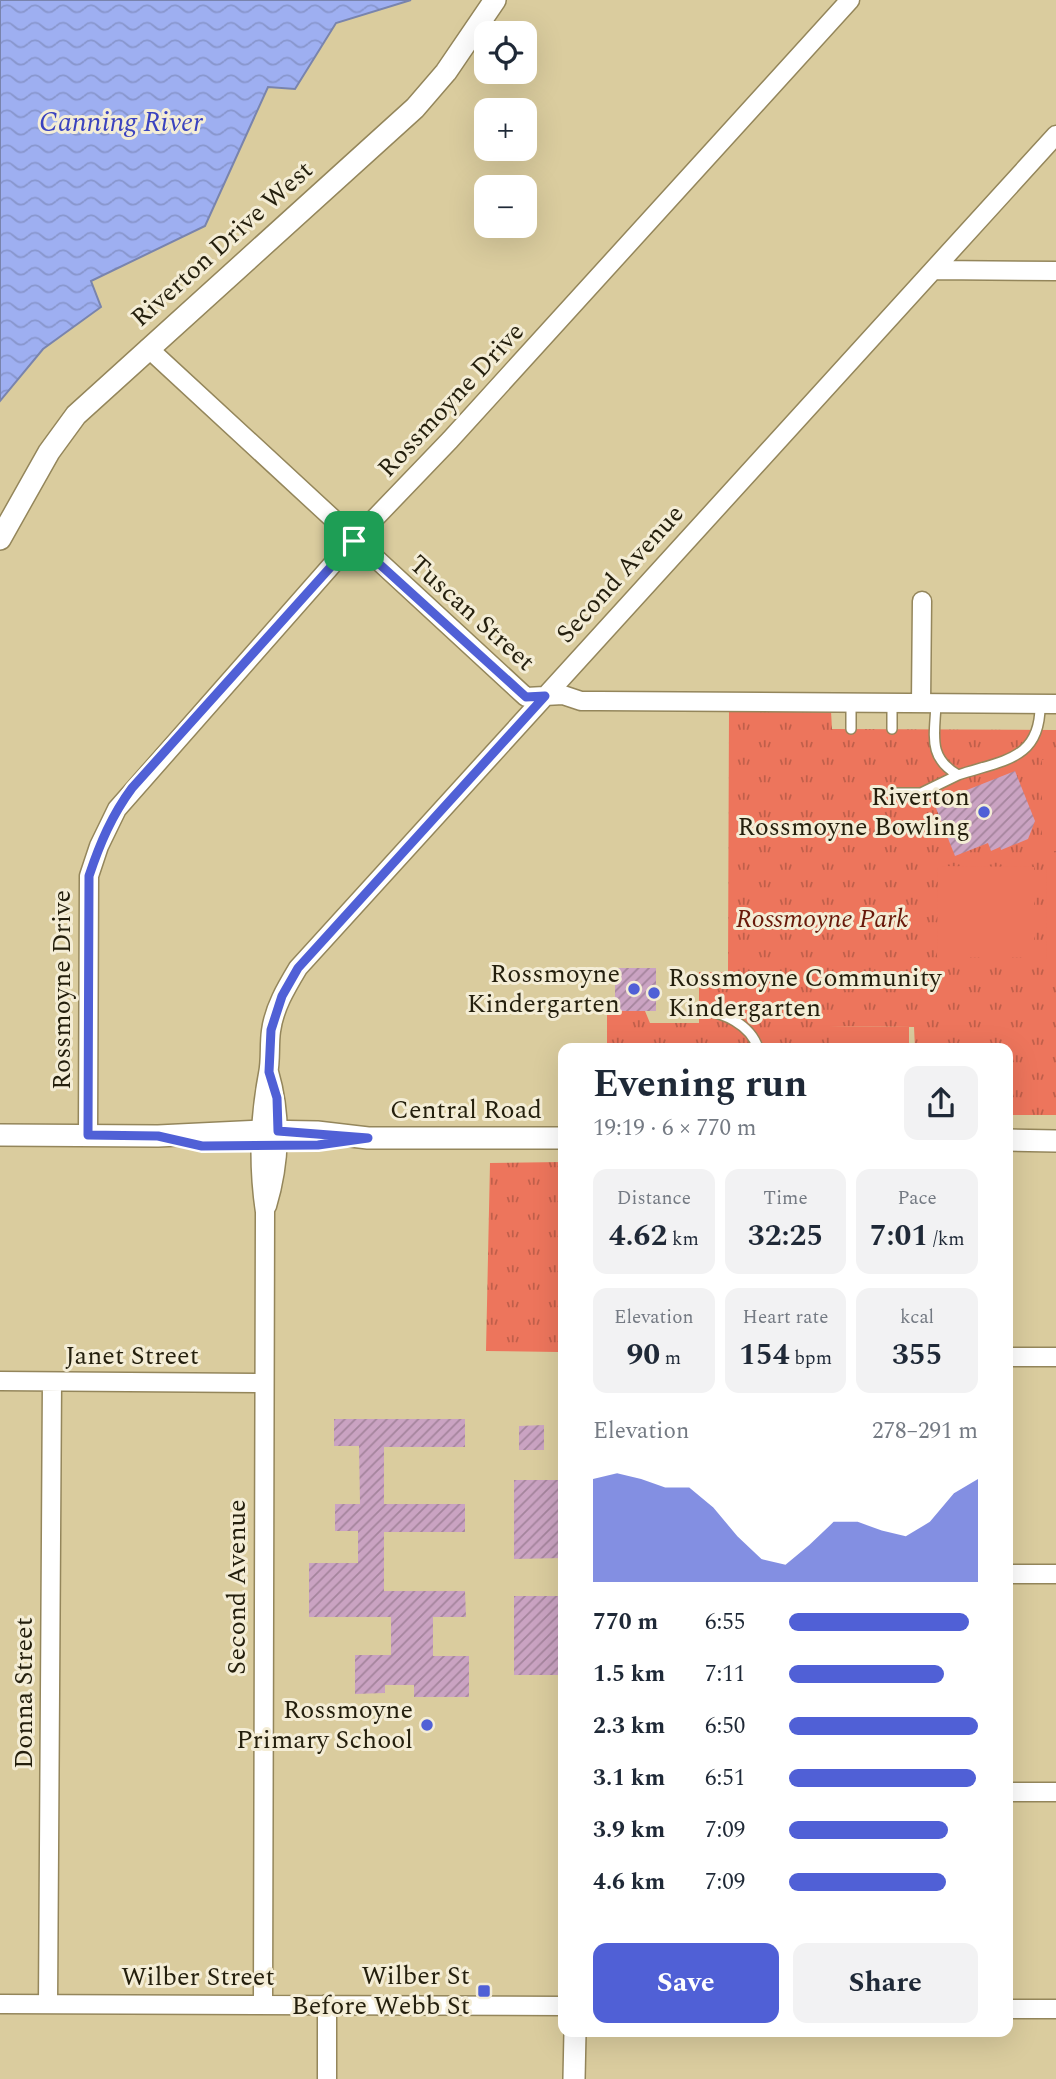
<!DOCTYPE html>
<html lang="en">
<head>
<meta charset="utf-8">
<style>
	:root { --surface:#fff; --page:#f2f2f3; --text:#1f2937; --muted:#747a83; --accent:#5060d6 }
	body { margin:0; font-family:Spectral,serif; background:var(--page); color:var(--text); height:100vh; display:flex; flex-direction:column; font-size:26px; white-space:nowrap }
	* { box-sizing:border-box; margin:0 }
	p { font-size:23px; color:var(--muted) }
	.icon { flex:none; width:38px; height:38px; fill:none; stroke:currentColor; stroke-width:2; stroke-linecap:round; stroke-linejoin:round }
	.map { position:relative; flex:1; overflow:hidden }
	.sheet { position:absolute; left:558px; top:1043px; width:455px; height:994px; display:flex; flex-direction:column; background:var(--surface); border-radius:14px; box-shadow:0 7px 28px #0002 }
	.sheet>* { flex:none }
	.fabs { position:absolute; left:474px; top:21px; display:grid; gap:14px }
	.fabs a { display:grid; place-items:center; width:63px; height:63px; border-radius:14px; background:var(--surface); box-shadow:0 7px 28px #0002; font-size:35px }
	.pin { position:absolute; display:grid; place-items:center; width:60px; height:60px; color:#fff; margin:-30px; border-radius:14px; box-shadow:0 4px 10px #0006 }
	.round { display:grid; place-items:center; flex:none; width:74px; height:74px; border-radius:14px; background:var(--page) }
	.summary { display:flex; align-items:center; justify-content:space-between; height:119px; padding:0 35px }
	h1 { font-size:38px; font-weight:700; line-height:52px }
	.stats { display:grid; grid-template-columns:repeat(3,1fr); gap:10px; height:119px; padding:7px 35px }
	.stats div { display:grid; align-content:center; border-radius:14px; background:var(--page); text-align:center }
	.stats b { font-size:30px; font-weight:700 }
	.stats small { font-size:19px; font-weight:400 }
	.stats p { font-size:19px }
	.chart { height:196px; padding:14px 35px }
	.chart p { display:flex; justify-content:space-between }
	.chart svg { width:100%; height:126px; margin-top:7px; fill:var(--accent); opacity:.7 }
	.action { display:flex; gap:14px; margin-top:auto; padding:14px 35px }
	.action a { flex:1; height:80px; border-radius:14px; background:var(--accent); color:#fff; font-size:28px; font-weight:700; line-height:80px; text-align:center }
	.action a+a { background:var(--page); color:var(--text) }
	ul { padding:0 35px; list-style:none; font-size:23px }
	li { display:grid; grid-template-columns:112px 84px 1fr; align-items:center; height:52px }
	li i { height:18px; border-radius:9px; background:var(--accent) }
	.map>svg:first-child { display:block }
</style>
</head>
<body>
<div class="map">
<svg width="1056" height="2079" viewBox="0 0 1056 2079">
	<defs>
		<pattern id="grass-tufts" width="24" height="20" patternUnits="userSpaceOnUse" patternTransform="scale(1.75)"><rect width="24" height="20" fill="#ed755c"/><path d="M3 7l-1-3M5 7V3M7 7l1-3M15 17l-1-3M17 17v-4M19 17l1-3" fill="none" stroke="#c05f4a"/></pattern>
		<pattern id="water-waves" width="16" height="10" patternUnits="userSpaceOnUse" patternTransform="scale(1.75)"><rect width="16" height="10" fill="#9eaff1"/><path d="M0 5q4-4 8 0t8 0" fill="none" stroke="#8896cd"/></pattern>
		<pattern id="building-hatch" width="6" height="6" patternUnits="userSpaceOnUse" patternTransform="scale(1.75)"><rect width="6" height="6" fill="#caa3c2"/><path d="M-1 1l2-2M0 6l6-6M5 7l2-2" fill="none" stroke="#a4849c"/></pattern>
	</defs>
	<rect width="100%" height="100%" fill="#dacc9e"/>
	<path fill="url(#grass-tufts)" d="M729,710L831,711L832,729L1056,730V1115H1008V1048H915L914,1027L829,1026V1048H607V1002H615V1011H645L650,1023H699V972H728Z
		M563,1162L564,1372H560L559,1352L486,1351L490,1163Z"/>
	<path fill="#ed755c" d="M1042,760H1056V851H1042Z
		M938,866L1034,867V957H937Z
		M1047,868H1056V959H1046Z
		M829,1026L909,1027V1048H829Z"/>
	<path fill="url(#water-waves)" stroke="#7984ad" stroke-width="2" d="M0,0H411L336,23L295,89L268,87L205,226L91,281L101,307L43,349L0,401Z"/>
	<path fill="url(#building-hatch)" d="M1015,771L1035,821L1028,839L1001,850L1000,847L991,851L988,843L955,856L934,803Z
		M615,968H656V1011H615Z
		M334,1419H465V1447H384V1504H465V1532H384V1591H465L466,1617H433V1656H469V1697H414V1685H385V1693L355,1694V1655H391V1617H309V1563H358V1531H335V1504H360L359,1446H334Z
		M544,1425V1450H519V1426Z
		M514,1480H564V1558L514,1559Z
		M514,1596H564V1675H514Z"/>
	<g fill="none" stroke-linecap="round" stroke-linejoin="round">
		<g stroke="#94865b" stroke-width="12">
			<path id="service" d="M851,702V729
				M936,703C935,735 927,757 958,775C1003,760 1041,760 1040,704
				M892,729V702
				M892,793H921L958,775
				M699,1010C723,1012 750,1024 758,1048"/>
		</g>
		<g stroke="#94865b" stroke-width="21">
			<path id="minor" d="M934,270L1056,271
				M148,348L526,697L563,695L581,701H599L1056,704
				M921,703L922,601
				M88,1135L89,876L99,846L117,809L353,541L450,440L850,0
				M267,1206C280,1163 282,1116 269,1072
				M1008,1357H1056
				M0,1381L264,1383
				M1008,1574H1056
				M1008,1792H1056
				M0,2004L564,2006
				M48,2004L52,1382
				M263,2004L265,1212C258,1165 259,1121 268,1074C271,1060 269,1045 271,1031C274,1008 286,988 298,968L1056,135
				M1008,2009H1056
				M327,2079V2004"/>
		</g>
		<g stroke="#94865b" stroke-width="24">
			<path id="tertiary" d="M0,539L49,452L76,415L415,108L446,72L495,0
				M0,1135L158,1136L260,1131L317,1132L368,1138H564
				M1008,1140L1056,1141
				M574,2079L575,2032"/>
		</g>
		<use href="#service" stroke="#fff" stroke-width="9"/>
		<use href="#minor" stroke="#fff" stroke-width="18"/>
		<use href="#tertiary" stroke="#fff" stroke-width="21"/>
	</g>
	<g fill="none" stroke-linecap="round" stroke-linejoin="round">
		<g stroke="#fff" stroke-width="14">
			<path id="route" d="M354,541L526,697L545,696L298,968L282,996L271,1030L269,1072L277,1098L278,1131L368,1138L318,1145L202,1146L158,1136L88,1135L89,876C100,843 112,815 132,788Z"/>
		</g>
		<use href="#route" stroke="#5060d6" stroke-width="9"/>
	</g>
	<g fill="#5060d6" stroke="#f4edd6" stroke-width="2.5">
		<circle cx="984" cy="812" r="7"/>
		<circle cx="634" cy="989" r="7"/>
		<circle cx="654" cy="993" r="7"/>
		<circle cx="427" cy="1725" r="7"/>
		<rect x="477" y="1984" width="14" height="14" rx="3.5"/>
	</g>
	<g text-anchor="middle" dominant-baseline="central" stroke-width="6" stroke-linejoin="round" paint-order="stroke">
		<g font-size="26" fill="#241f0d" stroke="#f4edd6">
			<text transform="translate(222 244) rotate(-42)">Riverton Drive West</text>
			<text transform="translate(451 400) rotate(-47)">Rossmoyne Drive</text>
			<text transform="translate(620 574) rotate(-48)">Second Avenue</text>
			<text transform="translate(472 613) rotate(42)">Tuscan Street</text>
			<text transform="translate(62 990) rotate(-90)">Rossmoyne Drive</text>
			<text x="466" y="1110">Central Road</text>
			<text x="132" y="1356">Janet Street</text>
			<text transform="translate(237 1587) rotate(-90)">Second Avenue</text>
			<text transform="translate(24 1693) rotate(-90)">Donna Street</text>
			<text x="198" y="1977">Wilber Street</text>
		</g>
		<g font-size="26" fill="#241f0d" stroke="#f4edd6" text-anchor="end">
			<text x="970" y="797">Riverton<tspan x="970" dy="30">Rossmoyne Bowling</tspan></text>
			<text x="620" y="974">Rossmoyne<tspan x="620" dy="30">Kindergarten</tspan></text>
			<text x="668" y="978" text-anchor="start">Rossmoyne Community<tspan x="668" dy="30">Kindergarten</tspan></text>
			<text x="413" y="1710">Rossmoyne<tspan x="413" dy="30">Primary School</tspan></text>
			<text x="470" y="1976">Wilber St<tspan x="470" dy="30">Before Webb St</tspan></text>
		</g>
		<g font-size="26" font-style="italic" fill="#68190a" stroke="#f4edd6">
			<text x="822" y="919">Rossmoyne Park</text>
		</g>
		<g font-size="28" font-style="italic" fill="#3a42bf" stroke="#f4edd6">
			<text x="121" y="122">Canning River</text>
		</g>
	</g>
</svg>
<div class="fabs">
<a><svg class="icon" aria-label="locate" viewBox="0 0 24 24"><circle cx="12" cy="12" r="6"/><path d="M12 2v4M12 18v4M2 12h4M18 12h4"/></svg></a>
<a>+</a>
<a>−</a>
</div>
<div class="pin" style="left:354px;top:541px;background:#1e9e55"><svg class="icon" aria-label="arrive" viewBox="0 0 24 24"><path d="M6 21V4h12l-3 4 3 4H6"/></svg></div>
<section class="sheet">
<div class="summary"><div><h1>Evening run</h1><p>19:19 · 6 × 770 m</p></div><a class="round"><svg class="icon" aria-label="share" viewBox="0 0 24 24"><path d="M12 15V3M7 8l5-5 5 5M5 13v7h14v-7"/></svg></a></div>
<div class="stats">
<div><p>Distance</p><b>4.62<small> km</small></b></div>
<div><p>Time</p><b>32:25</b></div>
<div><p>Pace</p><b>7:01<small> /km</small></b></div>
</div>
<div class="stats">
<div><p>Elevation</p><b>90<small> m</small></b></div>
<div><p>Heart rate</p><b>154<small> bpm</small></b></div>
<div><p>kcal</p><b>355</b></div>
</div>
<div class="chart"><p><span>Elevation</span>278–291 m</p>
<svg viewBox="0 0 160 44" preserveAspectRatio="none"><path d="M0 44V8L10 6L20 8L30 11L40 11L50 18L60 28L70 36L80 38L90 31L100 23L110 23L120 26L130 28L140 23L150 13L160 8V44z"/></svg>
</div>
<ul>
<li><b>770 m</b>6:55<i style="width:95%"></i></li>
<li><b>1.5 km</b>7:11<i style="width:82%"></i></li>
<li><b>2.3 km</b>6:50<i style="width:100%"></i></li>
<li><b>3.1 km</b>6:51<i style="width:99%"></i></li>
<li><b>3.9 km</b>7:09<i style="width:84%"></i></li>
<li><b>4.6 km</b>7:09<i style="width:83%"></i></li>
</ul>
<div class="action"><a>Save</a><a>Share</a></div>
</section>
</div>
</body>
</html>
